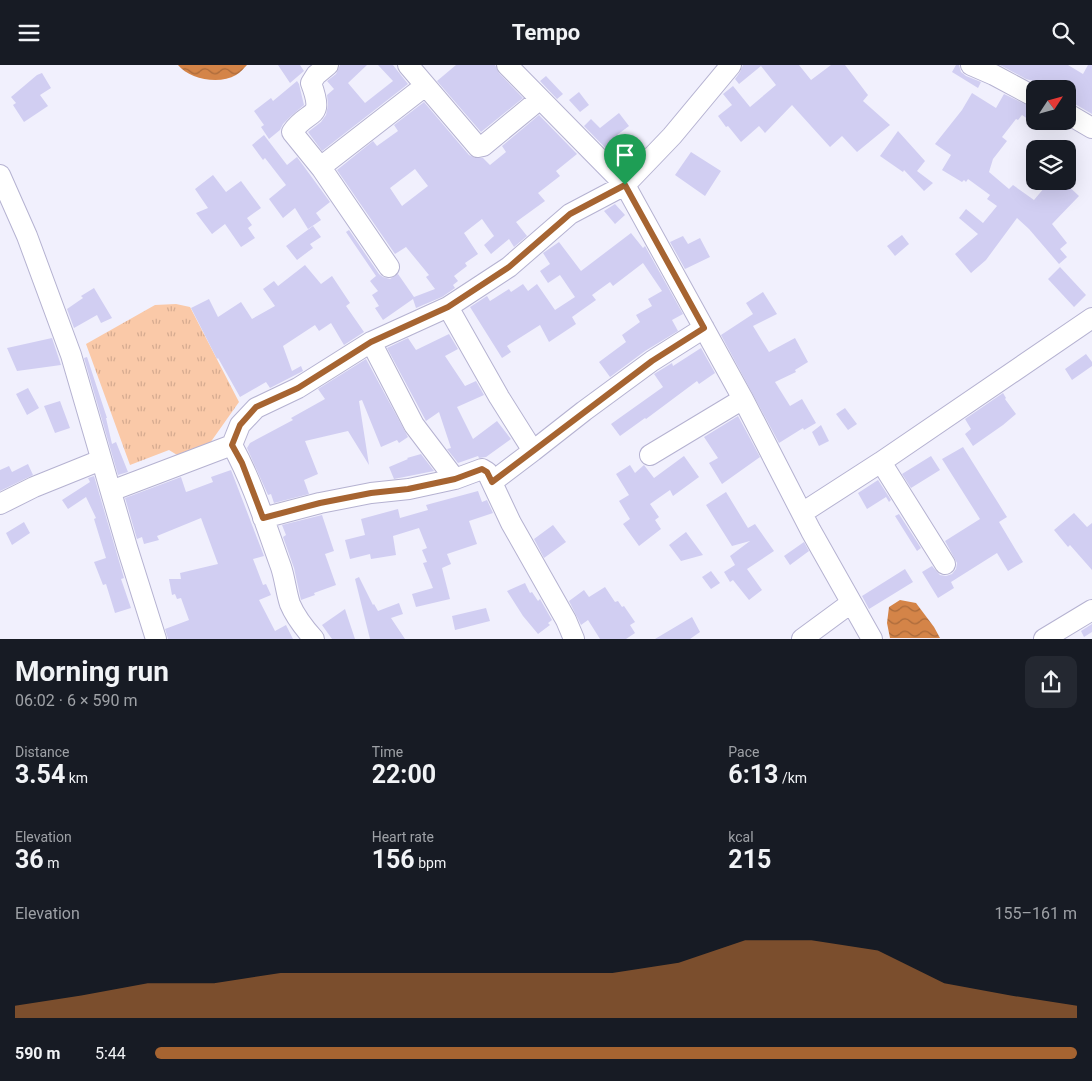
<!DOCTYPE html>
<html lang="en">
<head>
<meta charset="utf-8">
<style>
	:root { --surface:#171b24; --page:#242831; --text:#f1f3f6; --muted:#9ea1a6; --accent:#a66431 }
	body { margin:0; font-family:Roboto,sans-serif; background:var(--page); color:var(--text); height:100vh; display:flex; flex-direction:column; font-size:19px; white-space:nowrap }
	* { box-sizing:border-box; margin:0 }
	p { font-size:16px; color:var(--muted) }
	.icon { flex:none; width:28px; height:28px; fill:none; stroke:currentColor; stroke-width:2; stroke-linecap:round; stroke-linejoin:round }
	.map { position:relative; height:574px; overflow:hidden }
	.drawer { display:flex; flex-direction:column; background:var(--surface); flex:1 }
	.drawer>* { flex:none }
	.needle { width:32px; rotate:54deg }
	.tools { position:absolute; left:1026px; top:15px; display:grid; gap:10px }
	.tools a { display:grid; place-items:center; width:50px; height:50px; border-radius:10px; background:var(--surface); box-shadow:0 5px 20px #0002; font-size:25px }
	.pin { position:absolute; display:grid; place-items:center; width:42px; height:42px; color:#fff; margin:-51px -21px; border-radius:50% 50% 50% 0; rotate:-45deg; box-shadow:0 0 5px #0007 }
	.pin .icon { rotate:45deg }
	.round { display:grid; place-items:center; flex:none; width:52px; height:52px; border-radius:10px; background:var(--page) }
	.head { display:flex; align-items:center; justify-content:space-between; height:85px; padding:0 15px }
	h1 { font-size:28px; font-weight:700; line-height:38px }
	.metrics { display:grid; grid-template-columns:repeat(3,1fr); gap:8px; height:85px; padding:5px 15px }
	.metrics div { display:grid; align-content:center }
	.metrics b { font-size:25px; font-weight:700 }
	.metrics small { font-size:14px; font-weight:400 }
	.metrics p { font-size:14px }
	.chart { height:140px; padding:10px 15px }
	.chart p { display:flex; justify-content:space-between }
	.chart svg { width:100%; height:90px; margin-top:5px; fill:var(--accent); opacity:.7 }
	ul { padding:0 15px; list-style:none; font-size:16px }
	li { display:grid; grid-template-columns:80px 60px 1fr; align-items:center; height:38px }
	li i { height:12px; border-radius:6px; background:var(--accent) }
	header { display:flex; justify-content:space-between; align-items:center; height:65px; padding:0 15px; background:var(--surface); font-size:22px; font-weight:700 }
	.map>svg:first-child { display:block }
</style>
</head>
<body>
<header><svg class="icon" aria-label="menu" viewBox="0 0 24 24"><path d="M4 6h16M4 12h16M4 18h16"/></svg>Tempo<svg class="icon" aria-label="search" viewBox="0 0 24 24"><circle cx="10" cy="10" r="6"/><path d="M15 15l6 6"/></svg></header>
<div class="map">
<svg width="1092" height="574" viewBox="0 0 1092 574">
	<defs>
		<pattern id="park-tufts" width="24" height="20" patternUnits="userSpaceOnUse" patternTransform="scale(1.25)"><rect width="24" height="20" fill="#fac9a8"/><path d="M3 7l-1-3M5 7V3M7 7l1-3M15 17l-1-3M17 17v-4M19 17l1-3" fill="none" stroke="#d5ab90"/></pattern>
		<pattern id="water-waves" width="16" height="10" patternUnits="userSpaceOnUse" patternTransform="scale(1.25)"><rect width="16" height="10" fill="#d48448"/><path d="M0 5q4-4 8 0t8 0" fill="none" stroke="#aa6a3b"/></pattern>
	</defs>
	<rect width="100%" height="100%" fill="#f1f0fd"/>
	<path fill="url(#park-tufts)" d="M176,239L190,242L239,337L210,378L182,393L169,385L130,400L86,279L155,240Z"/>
	<path fill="url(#water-waves)" d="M178,0H247C244,3 240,8 236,10C219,20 189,14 178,0Z
		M900,535L916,538L934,562L940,573H890L887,558L889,542Z"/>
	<path fill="#d1cef2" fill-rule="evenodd" d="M278,0H300L304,6L290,18Z
		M340,0H367L348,18L365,38L393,16L378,0H393L408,19L322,86L308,67L321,57L326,50L328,40L327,30L334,24L327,16L336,9Z
		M456,0H495L499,8L523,33L481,67L437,16Z
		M743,0H799L811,15L831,0H845L868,30L863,36L890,60L857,87L842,71L830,82L792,40L765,68L759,61L741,77L728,61L726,62L718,51L732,40L723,29L733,21L750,42L776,20L761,1L739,19L735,14L740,7Z
		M956,0H959L961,7L966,11L981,17L978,23L952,7Z
		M1000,0H1068L1083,9L1088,0H1092V49L1068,35V24H1051L1041,18L1026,14Z
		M42,8L51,23L40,30L48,41L24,57L13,40L16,38L11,32L37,10Z
		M546,11L563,29L557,34L540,16Z
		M297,16L299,19L304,40L291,51L283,59L280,65L269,74L261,62L264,60L254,46L271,33L273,36Z
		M579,27L589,40L580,47L569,35Z
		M972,28L996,43L1004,29L1035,44V59L1022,50L1018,55L1016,54L1002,72L1007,76L993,94L989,107L1009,124L1013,120L1034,135L1050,116H1063L1079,131L1052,159L1067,178L1060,184L1067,192L1059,199L1029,164L1017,153L986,195L971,208L955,189L978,169L959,153L966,144L983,158L997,141L987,134L990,130L968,114L966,117L964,115L962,117L942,105L951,90L935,79L962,45Z
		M424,37L469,90L475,93H483L490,100L506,87L502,81L539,50L577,89L556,106L560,111L538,128L545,136L516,157L527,171L514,182L509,174L491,189L484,180L494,171L482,154L464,168L478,189L465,198L467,201L454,211L458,216L453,220L455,223L442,232L416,243L413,234L383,255L375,243L379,241L372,230L378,226L370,216L376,211L346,167L349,165L379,209L383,212L390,214L398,209L414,232L435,224L426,212L429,210L406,182L395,189L337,105L373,76L377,81L398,66L394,60ZM415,104L428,121L402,141L390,123Z
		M619,48L629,61L617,70L635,92L624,102L584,61L591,54L600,63Z
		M898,66L925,96L917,106L933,118L924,126L904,105L903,107L880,91Z
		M264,70L287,100L297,92L330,137L316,148L321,155L308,164L295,143L283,153L269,134L286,120L265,93L263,95L252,80Z
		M691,87L721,106L705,131L675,110Z
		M213,110L226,127L241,116L261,143L247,153L252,160L248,163L255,173L241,182L225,159L212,169L196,148L208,143L195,124Z
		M615,139L625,150L615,159L604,146Z
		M313,161L321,172L310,179L313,183L297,195L286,181Z
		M631,168L643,183L645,181L683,249L672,255L678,266L645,286L610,312L599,297L626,277L622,270L640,257L636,250L652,241L648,234L662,226L643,198L613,221L610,217L592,230L596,235L572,252L576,259L549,277L540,260L507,281L511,287L502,293L470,242L487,231L490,236L509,224L511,227L523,219L528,226L537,219L555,245L575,232L560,210L548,218L540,206L550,199L543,188L559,177L581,206Z
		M902,170L909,179L895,191L887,181Z
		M683,171L688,179L700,173L710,192L685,204L670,177Z
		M305,200L321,219L332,211L350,238L346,241L364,267L344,280L331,258L319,266L315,260L283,281L292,306L301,301L303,306L270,323L266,317L240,332L218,293L217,294L191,243L209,234L218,252L241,237L252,254L275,241L263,224L274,216L278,221Z
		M1060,202L1086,230L1074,242L1048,214Z
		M94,223L112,253L101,258L97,250L74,263L67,244L83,233L81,231Z
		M763,227L777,249L753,261L769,287L795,273L808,297L795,305L796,307L775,317L790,341L802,334L816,358L804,365L803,363L779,378L721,270L753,249L746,238Z
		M449,269L458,284L445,291L465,321L476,316L484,330L457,342L473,374L497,356L511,374L486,392L479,393L478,391L458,398L447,384L451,383L439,347L426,356L387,283L408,273L416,285Z
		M52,273L61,300L17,306L7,283Z
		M701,283L715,308L699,319L697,316L646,354L645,353L620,371L611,359L663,322L654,309L672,298L673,301Z
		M1086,289L1092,297V301L1072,315L1065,304Z
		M87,292L107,353H106L112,379L116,377L128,407L118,410L84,293Z
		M366,294L408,372L399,378L397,375L381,382L362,335L359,336L369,400L348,366L305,376L318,409L304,415L309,429L274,438L271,429L268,430L247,383L250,378L293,355L291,353L325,334L318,324Z
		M28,323L39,343L27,350L16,329Z
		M1003,328L1006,333L1005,334L1016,349L1003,360L973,381L965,369L971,364L965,354Z
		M60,336L70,363L55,368L44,341Z
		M845,343L857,359L848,365L836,349Z
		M738,351L760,392L722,419L709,398L718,393L704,372Z
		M821,360L829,376L819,381L812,367Z
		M963,382L1007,452L999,457L1023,497L1008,506L997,488L951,517L954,523L938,533L922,507L932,501L940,510L946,511L952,509L956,504L957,498L945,476L980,454L942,394Z
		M421,389L434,406L394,414L389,402L408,394L407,393Z
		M684,391L699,412L673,431L670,425L650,439L659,452L655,455L661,464L639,481L623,459L630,454L619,436L629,430L616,409L630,400L635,408L644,400L654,413Z
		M931,391L940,405L911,423L902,409Z
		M28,399L33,410L0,426V405L9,401L12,407Z
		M231,405L264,491L253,494L263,520L266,519L271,530L259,535L275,566L286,560L293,574H168L165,564L189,555L181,533L177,534L175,529L172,530L169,514H181L180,508L218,499L201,453L157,471L159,475L144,479L142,472L137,474L125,433L181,412L186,427L189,426L213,417L211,412Z
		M94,411L124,513L121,514L131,543L115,548L106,519L103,520L94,497L106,493L94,454L96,453L86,432L68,444L62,435L90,417L88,413Z
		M878,415L891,435L889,437L886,432L867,444L858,428Z
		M478,426L482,437L487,435L493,448L469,456L477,479L447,489L451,499L442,503L450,534L416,542L412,529L433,523L423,498L427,497L422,485L427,483L419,463L393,471L396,490L371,494L370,489L350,494L345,475L365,470L361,454L398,444L400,453L428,445L426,440Z
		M726,427L748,463L755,459L774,486L747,504L762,525L749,535L733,515L730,517L724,507L735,500L730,491L750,476L732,481L706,440Z
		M1074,448L1087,462L1092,458V505L1070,480L1068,482L1054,465Z
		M899,449L921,483L917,486L895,451Z
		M322,450L334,486L325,489L336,520L314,528L315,530L301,535L294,503L283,472L286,470L282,460Z
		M24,457L30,468L12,480L6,468Z
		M553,460L566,477L544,493L534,474Z
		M686,467L703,490L681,496L669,480Z
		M804,477L809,486L790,500L784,491Z
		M905,504L913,517L869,544L862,531Z
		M711,506L720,518L711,524L702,512Z
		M359,512L373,540L374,539L378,546L399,538L403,549L391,553L405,574H370L355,514Z
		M525,518L530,528L532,527L538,536L540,534L552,555L548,558L550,560L538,569L523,551L507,526Z
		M605,522L615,537L618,536L622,542L624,541L635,557L630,560L635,568L626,574H600L588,555L581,560L569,536L584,525L589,532Z
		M486,543L490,556L455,565L452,551Z
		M345,544L355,574H332L322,560Z
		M692,552L700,567L690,574H655Z
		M1092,559V567L1084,572L1081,566Z"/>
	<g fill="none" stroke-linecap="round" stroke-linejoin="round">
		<g stroke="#b5b2d1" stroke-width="22">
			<path id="minor" d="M408,0L478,82L483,81L540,34
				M507,0L625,120L743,334L811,466L872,574
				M971,0L994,10L1035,32
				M1068,49L1092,63
				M322,104L292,67C309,43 325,56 311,18L316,10L328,0
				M0,110L27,171L71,290L127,482L156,574
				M389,202L322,104V101L425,21
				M448,242L499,332L533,386L492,417
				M371,277L414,360L455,414
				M533,386L584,346L652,296L704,263
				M650,390L743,334
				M111,426L232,380
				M0,439L34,422L101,395
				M802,448L881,397
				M263,453L320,438L371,428L409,424L455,414L482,404L487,407L511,458L566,555L574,574
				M945,499L881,397L1092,253
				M314,574C305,564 295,551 290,539C286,527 285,514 281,502C266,461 253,418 232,380L240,360L256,343L298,323L371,277L448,242L509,202L570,149L625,120L672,71L731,0
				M802,574L851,538
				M1044,574L1092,545"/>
		</g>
		<use href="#minor" stroke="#fff" stroke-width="20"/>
	</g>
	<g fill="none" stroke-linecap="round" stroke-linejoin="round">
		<g stroke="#fff" stroke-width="10">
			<path id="route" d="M625,120L704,263L652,296L492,417L487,407L482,404L455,414L408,424L371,428L320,438L263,453L242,398L232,380L240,360L256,342L298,323L371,277L448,242L509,202L570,149Z"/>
		</g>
		<use href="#route" stroke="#a66431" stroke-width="6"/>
	</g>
</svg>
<div class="tools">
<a><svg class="needle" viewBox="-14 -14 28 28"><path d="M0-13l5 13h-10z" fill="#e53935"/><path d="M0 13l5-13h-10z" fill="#9ea1a6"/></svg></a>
<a><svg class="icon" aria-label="layers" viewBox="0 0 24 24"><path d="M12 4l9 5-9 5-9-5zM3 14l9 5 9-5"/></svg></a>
</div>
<div class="pin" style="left:625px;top:120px;background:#1e9e55"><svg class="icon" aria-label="arrive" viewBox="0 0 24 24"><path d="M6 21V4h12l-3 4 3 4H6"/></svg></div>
</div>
<section class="drawer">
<div class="head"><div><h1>Morning run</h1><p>06:02 · 6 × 590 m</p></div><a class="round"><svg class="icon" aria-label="share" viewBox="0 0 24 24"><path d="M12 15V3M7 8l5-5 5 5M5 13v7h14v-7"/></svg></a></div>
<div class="metrics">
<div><p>Distance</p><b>3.54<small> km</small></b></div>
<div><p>Time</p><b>22:00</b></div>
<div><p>Pace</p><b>6:13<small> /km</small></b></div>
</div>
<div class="metrics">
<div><p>Elevation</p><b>36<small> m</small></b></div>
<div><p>Heart rate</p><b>156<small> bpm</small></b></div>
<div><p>kcal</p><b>215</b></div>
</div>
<div class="chart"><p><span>Elevation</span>155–161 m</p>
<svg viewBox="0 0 160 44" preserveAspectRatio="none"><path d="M0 44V38L10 33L20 27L30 27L40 22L50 22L60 22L70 22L80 22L90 22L100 17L110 6L120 6L130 11L140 27L150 33L160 38V44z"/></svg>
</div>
<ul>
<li><b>590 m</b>5:44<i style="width:100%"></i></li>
</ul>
</section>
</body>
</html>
